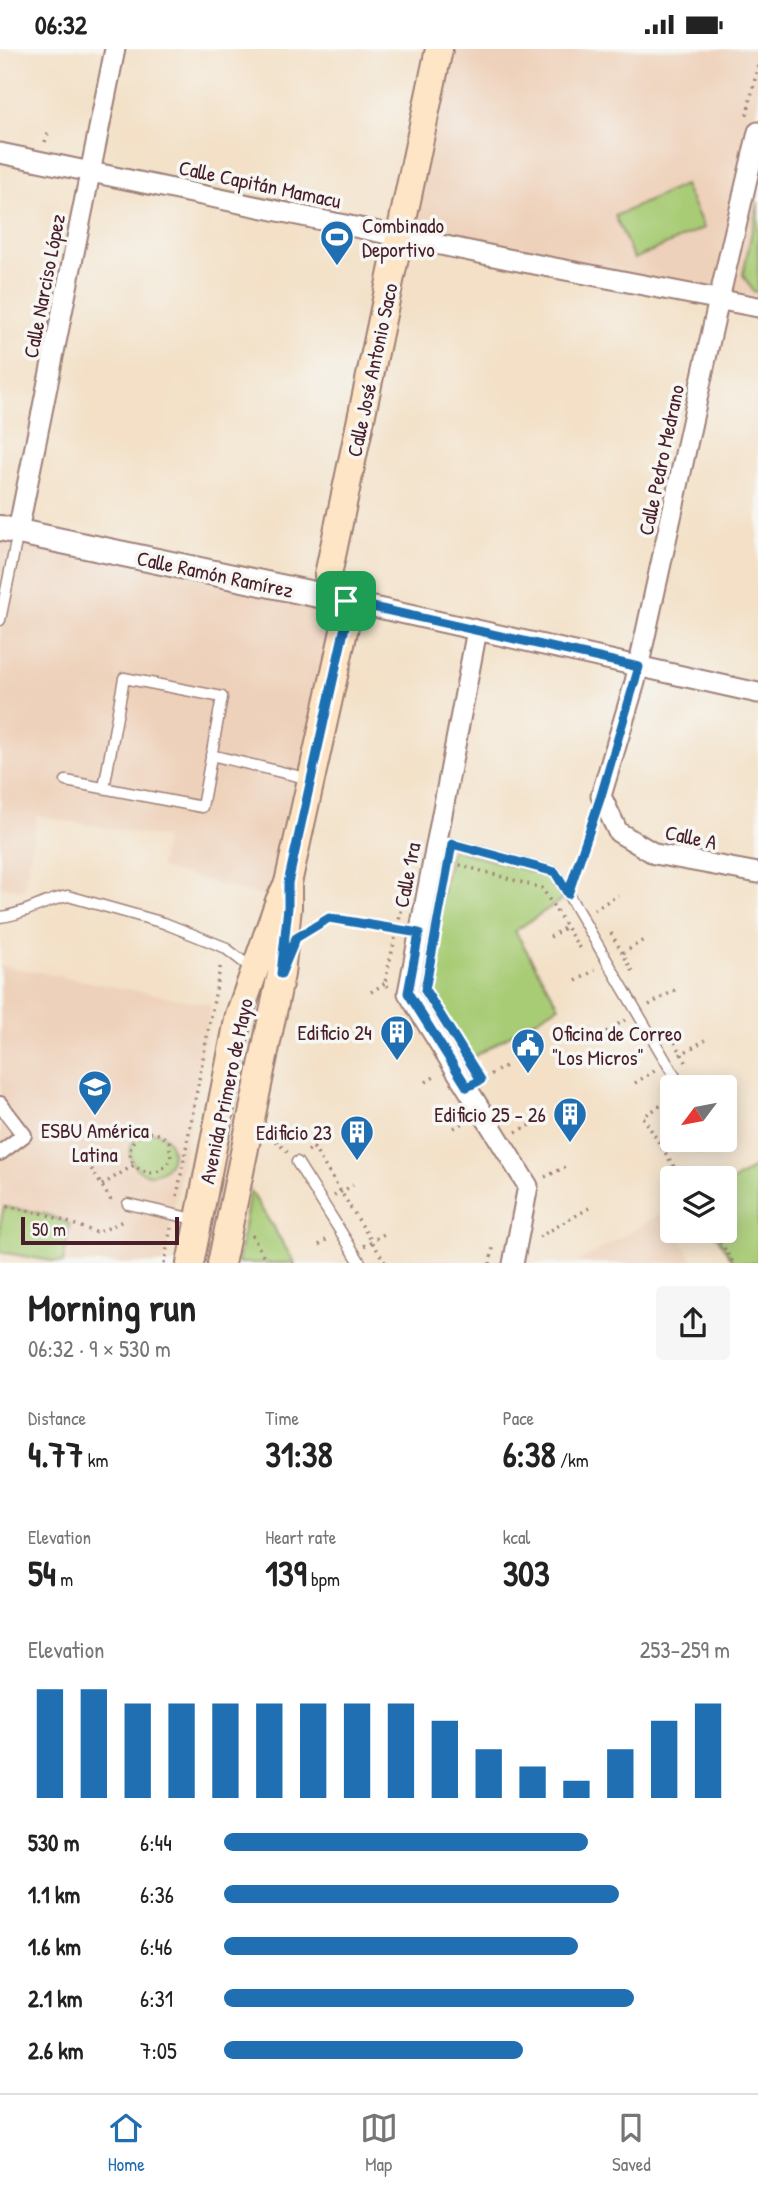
<!DOCTYPE html>
<html lang="en">
<head>
<meta charset="utf-8">
<style>
	:root { --surface:#fff; --page:#f6f6f6; --text:#222; --muted:#767676; --line:#e0e0e0; --accent:#1f6fb2 }
	body { margin:0; font-family:"Patrick Hand",sans-serif; background:var(--page); color:var(--text); height:100vh; display:flex; flex-direction:column; font-size:26px; white-space:nowrap }
	* { box-sizing:border-box; margin:0 }
	p { font-size:23px; color:var(--muted) }
	.icon { flex:none; width:38px; height:38px; fill:none; stroke:currentColor; stroke-width:2; stroke-linecap:round; stroke-linejoin:round }
	.map { position:relative; height:1214px; overflow:hidden }
	.side { display:flex; flex-direction:column; background:var(--surface); flex:1 }
	.side>* { flex:none }
	.needle { width:46px; rotate:238deg }
	.tools { position:absolute; left:660px; top:1026px; display:grid; gap:14px }
	.tools a { display:grid; place-items:center; width:77px; height:77px; border-radius:7px; background:var(--surface); box-shadow:0 4px 18px #0003; font-size:35px }
	.scale { position:absolute; left:21px; bottom:18px; width:158px; box-sizing:border-box; padding-left:7px; border:4px solid #4a1f2b; border-top:0; font-size:19px; line-height:24px; white-space:nowrap; color:#4a1f2b; -webkit-text-stroke:5px #f6f6f2; paint-order:stroke }
	.pin { position:absolute; display:grid; place-items:center; width:60px; height:60px; color:#fff; margin:-30px; border-radius:14px; box-shadow:0 4px 10px #0006 }
	.round { display:grid; place-items:center; flex:none; width:74px; height:74px; border-radius:7px; background:var(--page) }
	.overview { display:flex; align-items:center; justify-content:space-between; height:119px; padding:0 28px }
	h1 { font-size:38px; font-weight:700; line-height:52px }
	.stats { display:grid; grid-template-columns:repeat(3,1fr); gap:10px; height:119px; padding:7px 28px }
	.stats div { display:grid; align-content:center }
	.stats b { font-size:35px; font-weight:700 }
	.stats small { font-size:19px; font-weight:400 }
	.stats p { font-size:19px }
	.chart { height:196px; padding:14px 28px }
	.chart p { display:flex; justify-content:space-between }
	.chart svg { width:100%; height:126px; margin-top:7px; stroke:var(--accent); stroke-width:6 }
	ul { padding:0 28px; list-style:none; font-size:23px }
	li { display:grid; grid-template-columns:112px 84px 1fr; align-items:center; height:52px }
	li i { height:18px; border-radius:9px; background:var(--accent) }
	.status { display:flex; justify-content:space-between; align-items:center; height:49px; padding:0 35px; background:var(--surface); direction:ltr }
	.status svg { height:19px; fill:currentColor }
	.tab-bar { display:flex; justify-content:space-around; align-items:center; height:98px; border-top:2px solid var(--line); background:var(--surface); font-size:19px; color:var(--muted) }
	.tab-bar a { display:grid; justify-items:center; gap:4px }
	.tab-bar .on { color:var(--accent) }
	.map>svg:first-child { display:block }
</style>
</head>
<body>
<div class="status"><b>06:32</b><svg viewBox="0 0 49 12"><path d="M0 12V9h3v3zM5 12V6h3v6zM10 12V3h3v9zM15 12V0h3v12zM26 1h20v11H26zM47 4h2v5h-2z"/></svg></div>
<div class="map">
<svg width="758" height="1215" viewBox="0 0 758 1215">
	<rect width="100%" height="100%" fill="#f6f6f2"/>
	<filter id="ink" filterUnits="userSpaceOnUse"><feTurbulence type="fractalNoise" baseFrequency=".0143" numOctaves="2"/><feDisplacementMap in="SourceGraphic" scale="14" xChannelSelector="R" yChannelSelector="G"/><feConvolveMatrix kernelMatrix="1 2 1 2 8 2 1 2 1" color-interpolation-filters="sRGB"/></filter>
	<filter id="wash" filterUnits="userSpaceOnUse"><feTurbulence type="fractalNoise" baseFrequency=".00686" numOctaves="4" result="noise"/><feDisplacementMap in="SourceGraphic" scale="28" xChannelSelector="R" yChannelSelector="G"/><feGaussianBlur stdDeviation="1.57" result="paint"/><feColorMatrix in="noise" values="0 0 0 0 0 0 0 0 0 0 0 0 0 0 0 0 0 1.4 0 .05"/><feComposite in="paint" operator="in"/></filter>
	<g filter="url(#wash)">
		<rect width="100%" height="100%" fill="#f3e0c6"/>
		<path fill="#eed1ba" d="M439,0H758V258L400,187Z
			M0,479L347,552L279,852L160,819L165,789L37,767L24,841L0,837Z
			M0,916L211,956L164,1214H62L0,1203Z
			M664,1163L672,1177V1181H675L695,1214H577Z"/>
		<path fill="#a8cc76" stroke="#797650" stroke-width="2" d="M684,136L704,179L634,210L615,167Z
			M758,153V243L753,242L743,226Z
			M451,800L551,828L563,850L515,882L559,957L468,1011L425,941Z
			M130 1104a21 21 0 1 1 42 0a21 21 0 1 1-42 0Z
			M758,1116V1214H734L713,1181H724L725,1137Z
			M250,1141L295,1214H238Z
			M4,1158L45,1165L70,1175L63,1214L0,1203V1175Z"/>
	</g>
	<g filter="url(#ink)">
		<g fill="none" stroke-linecap="round" stroke-linejoin="round">
			<g stroke="#9e8078" stroke-width="13">
				<path id="service" d="M0,571L18,483
					M211,706L310,730
					M66,732L202,758L222,648L124,629L104,739
					M437,791L555,823L681,1038
					M0,868C24,866 44,851 68,847L164,874L224,898L254,921
					M297,1113L361,1215
					M128,1155L198,1171"/>
			</g>
			<g stroke="#9e8078" stroke-width="18">
				<path id="pedestrian" d="M0,1055L24,1086L0,1104"/>
			</g>
			<g stroke="#9e8078" stroke-width="23">
				<path id="minor" d="M758,83L719,250L635,633L601,747L618,783L655,805L758,824
					M0,104L508,210L758,258
					M18,482L115,0
					M347,552L758,644
					M477,581L408,944L528,1137L513,1215"/>
			</g>
			<g stroke="#9e8078" stroke-width="28">
				<path id="tertiary" d="M0,479L347,552"/>
			</g>
			<g stroke="#9e8078" stroke-width="30">
				<path id="secondary" d="M288,834L346,573L347,552L331,540L328,526L439,0
					M190,1215L239,966L279,852L288,834V858L281,925L221,1215"/>
			</g>
			<path stroke="#9e8078" stroke-width="3.5" stroke-dasharray="2 5" stroke-linecap="butt" d="M747,66L758,16
				M45,93L49,82
				M453,814L542,839L580,900
				M574,827L592,774
				M594,861L618,846
				M310,881L329,869L399,881
				M611,884L635,926
				M550,888L566,878
				M623,904L645,890
				M576,932L595,921
				M388,938L385,933L403,854
				M371,943L387,933
				M649,956L675,941
				M606,983L625,971
				M401,992L411,986
				M675,993L686,1013
				M680,1006L705,991
				M485,1029L507,1016
				M426,1033L436,1027
				M635,1034L656,1021
				M672,1049L643,1068L681,1129
				M454,1079L465,1073
				M516,1083L539,1072
				M269,1091L276,1092L288,1104
				M313,1098L327,1089
				M308,1102L313,1098L386,1215
				M84,1108L112,1153
				M545,1128L565,1118
				M102,1136L134,1116C147,1129 163,1125 171,1109L169,1093C149,1071 120,1091 134,1116
				M177,1147L221,914
				M334,1147L353,1136
				M0,1156L45,1165L98,1184L125,1171
				M713,1181L734,1215
				M252,1186L268,1215
				M539,1188L589,1159
				M319,1196L329,1189
				M364,1197L384,1185
				M164,1215L171,1179
				M293,1215L294,1214
				M490,1215L493,1199"/>
			<use href="#service" stroke="#fff" stroke-width="10"/>
			<use href="#pedestrian" stroke="#fff" stroke-width="14"/>
			<use href="#minor" stroke="#fff" stroke-width="19"/>
			<use href="#tertiary" stroke="#fff" stroke-width="24"/>
			<use href="#secondary" stroke="#fee5c5" stroke-width="26"/>
		</g>
	</g>
	<g fill="none" stroke-linecap="round" stroke-linejoin="round" filter="url(#ink)">
		<g stroke="#fff" stroke-width="14">
			<path id="route" d="M346,552L639,618L601,747L568,845L555,823L452,795L425,941L481,1031L467,1038L408,944L419,884L329,869L296,889L281,925L288,858V834L346,573Z"/>
		</g>
		<use href="#route" stroke="#1f6fb2" stroke-width="9"/>
	</g>
	<defs>
		<g id="stadium-pin" transform="scale(1.75)"><path d="M0 17L-7.5 6A9.5 9.5 0 1 1 7.5 6Z" fill="#1f6fb2" stroke="#f6f6f2"/><path d="M0-5a6.5 5 0 1 0 0 10a6.5 5 0 1 0 0-10ZM-3.5-1.8h7v3.6h-7Z" fill="#fff"/></g>
		<g id="building-pin" transform="scale(1.75)"><path d="M0 17L-7.5 6A9.5 9.5 0 1 1 7.5 6Z" fill="#1f6fb2" stroke="#f6f6f2"/><path d="M-4-6H4V6H1V3H-1V6H-4ZM-2.5-4.3h1.7v1.8h-1.7ZM.8-4.3h1.7v1.8H.8ZM-2.5-1h1.7V.8h-1.7ZM.8-1h1.7V.8H.8Z" fill="#fff"/></g>
		<g id="civic-pin" transform="scale(1.75)"><path d="M0 17L-7.5 6A9.5 9.5 0 1 1 7.5 6Z" fill="#1f6fb2" stroke="#f6f6f2"/><path d="M-.6-6.5H3V-4.5H.6V-3L4-1V1h2V6H-6V1h2V-1L-.6-3ZM-1.2 2.5V6h2.4V2.5Z" fill="#fff"/></g>
		<g id="school-pin" transform="scale(1.75)"><path d="M0 17L-7.5 6A9.5 9.5 0 1 1 7.5 6Z" fill="#1f6fb2" stroke="#f6f6f2"/><path d="M0-5L7-2L0 1L-7-2ZM-4 1L0 2.5L4 1V4Q0 6-4 4Z" fill="#fff"/></g>
	</defs>
	<g fill-rule="evenodd">
		<use href="#stadium-pin" x="337" y="188"/>
		<use href="#building-pin" x="397" y="983"/>
		<use href="#civic-pin" x="528" y="996"/>
		<use href="#school-pin" x="95" y="1038"/>
		<use href="#building-pin" x="570" y="1065"/>
		<use href="#building-pin" x="357" y="1083"/>
	</g>
	<g text-anchor="middle" dominant-baseline="central" stroke-width="7" stroke-linejoin="round" paint-order="stroke">
		<g font-size="21" fill="#4a1f2b" stroke="#f6f6f2">
			<text transform="translate(260 135) rotate(12)">Calle Capitán Mamacu</text>
			<text transform="translate(44 237) rotate(-79)">Calle Narciso López</text>
			<text transform="translate(372 321) rotate(-78)">Calle José Antonio Saco</text>
			<text transform="translate(661 411) rotate(-78)">Calle Pedro Medrano</text>
			<text transform="translate(215 525) rotate(12)">Calle Ramón Ramírez</text>
			<text transform="translate(691 788) rotate(12)">Calle A</text>
			<text transform="translate(407 826) rotate(-79)">Calle 1ra</text>
			<text transform="translate(226 1042) rotate(-78)">Avenida Primero de Mayo</text>
		</g>
		<g font-size="21" fill="#4a1f2b" stroke="#f6f6f2" text-anchor="end">
			<text x="362" y="176" text-anchor="start">Combinado<tspan x="362" dy="24">Deportivo</tspan></text>
			<text x="372" y="983">Edificio 24</text>
			<text x="552" y="984" text-anchor="start">Oficina de Correo<tspan x="552" dy="24">"Los Micros"</tspan></text>
			<text x="546" y="1065">Edificio 25 - 26</text>
			<text x="95" y="1081" text-anchor="middle">ESBU América<tspan x="95" dy="24">Latina</tspan></text>
			<text x="332" y="1083">Edificio 23</text>
		</g>
	</g>
</svg>
<div class="tools">
<a><svg class="needle" viewBox="-14 -14 28 28"><path d="M0-13l5 13h-10z" fill="#e53935"/><path d="M0 13l5-13h-10z" fill="#767676"/></svg></a>
<a><svg class="icon" aria-label="layers" viewBox="0 0 24 24"><path d="M12 4l9 5-9 5-9-5zM3 14l9 5 9-5"/></svg></a>
</div>
<div class="scale">50 m</div>
<div class="pin" style="left:346px;top:552px;background:#1e9e55"><svg class="icon" aria-label="arrive" viewBox="0 0 24 24"><path d="M6 21V4h12l-3 4 3 4H6"/></svg></div>
</div>
<section class="side">
<div class="overview"><div><h1>Morning run</h1><p>06:32 · 9 × 530 m</p></div><a class="round"><svg class="icon" aria-label="share" viewBox="0 0 24 24"><path d="M12 15V3M7 8l5-5 5 5M5 13v7h14v-7"/></svg></a></div>
<div class="stats">
<div><p>Distance</p><b>4.77<small> km</small></b></div>
<div><p>Time</p><b>31:38</b></div>
<div><p>Pace</p><b>6:38<small> /km</small></b></div>
</div>
<div class="stats">
<div><p>Elevation</p><b>54<small> m</small></b></div>
<div><p>Heart rate</p><b>139<small> bpm</small></b></div>
<div><p>kcal</p><b>303</b></div>
</div>
<div class="chart"><p><span>Elevation</span>253–259 m</p>
<svg viewBox="0 0 160 44" preserveAspectRatio="none"><path d="M5 44V6M15 44V6M25 44V11M35 44V11M45 44V11M55 44V11M65 44V11M75 44V11M85 44V11M95 44V17M105 44V27M115 44V33M125 44V38M135 44V27M145 44V17M155 44V11"/></svg>
</div>
<ul>
<li><b>530 m</b>6:44<i style="width:72%"></i></li>
<li><b>1.1 km</b>6:36<i style="width:78%"></i></li>
<li><b>1.6 km</b>6:46<i style="width:70%"></i></li>
<li><b>2.1 km</b>6:31<i style="width:81%"></i></li>
<li><b>2.6 km</b>7:05<i style="width:59%"></i></li>
</ul>
</section>
<nav class="tab-bar">
<a class="on"><svg class="icon" aria-label="home" viewBox="0 0 24 24"><path d="M3 11l9-7 9 7M6 9v11h12V9"/></svg>Home</a>
<a><svg class="icon" aria-label="map" viewBox="0 0 24 24"><path d="M3 6l6-2 6 2 6-2v14l-6 2-6-2-6 2zM9 4v14M15 6v14"/></svg>Map</a>
<a><svg class="icon" aria-label="saved" viewBox="0 0 24 24"><path d="M7 4h10v16l-5-4-5 4z"/></svg>Saved</a>
</nav>
</body>
</html>
